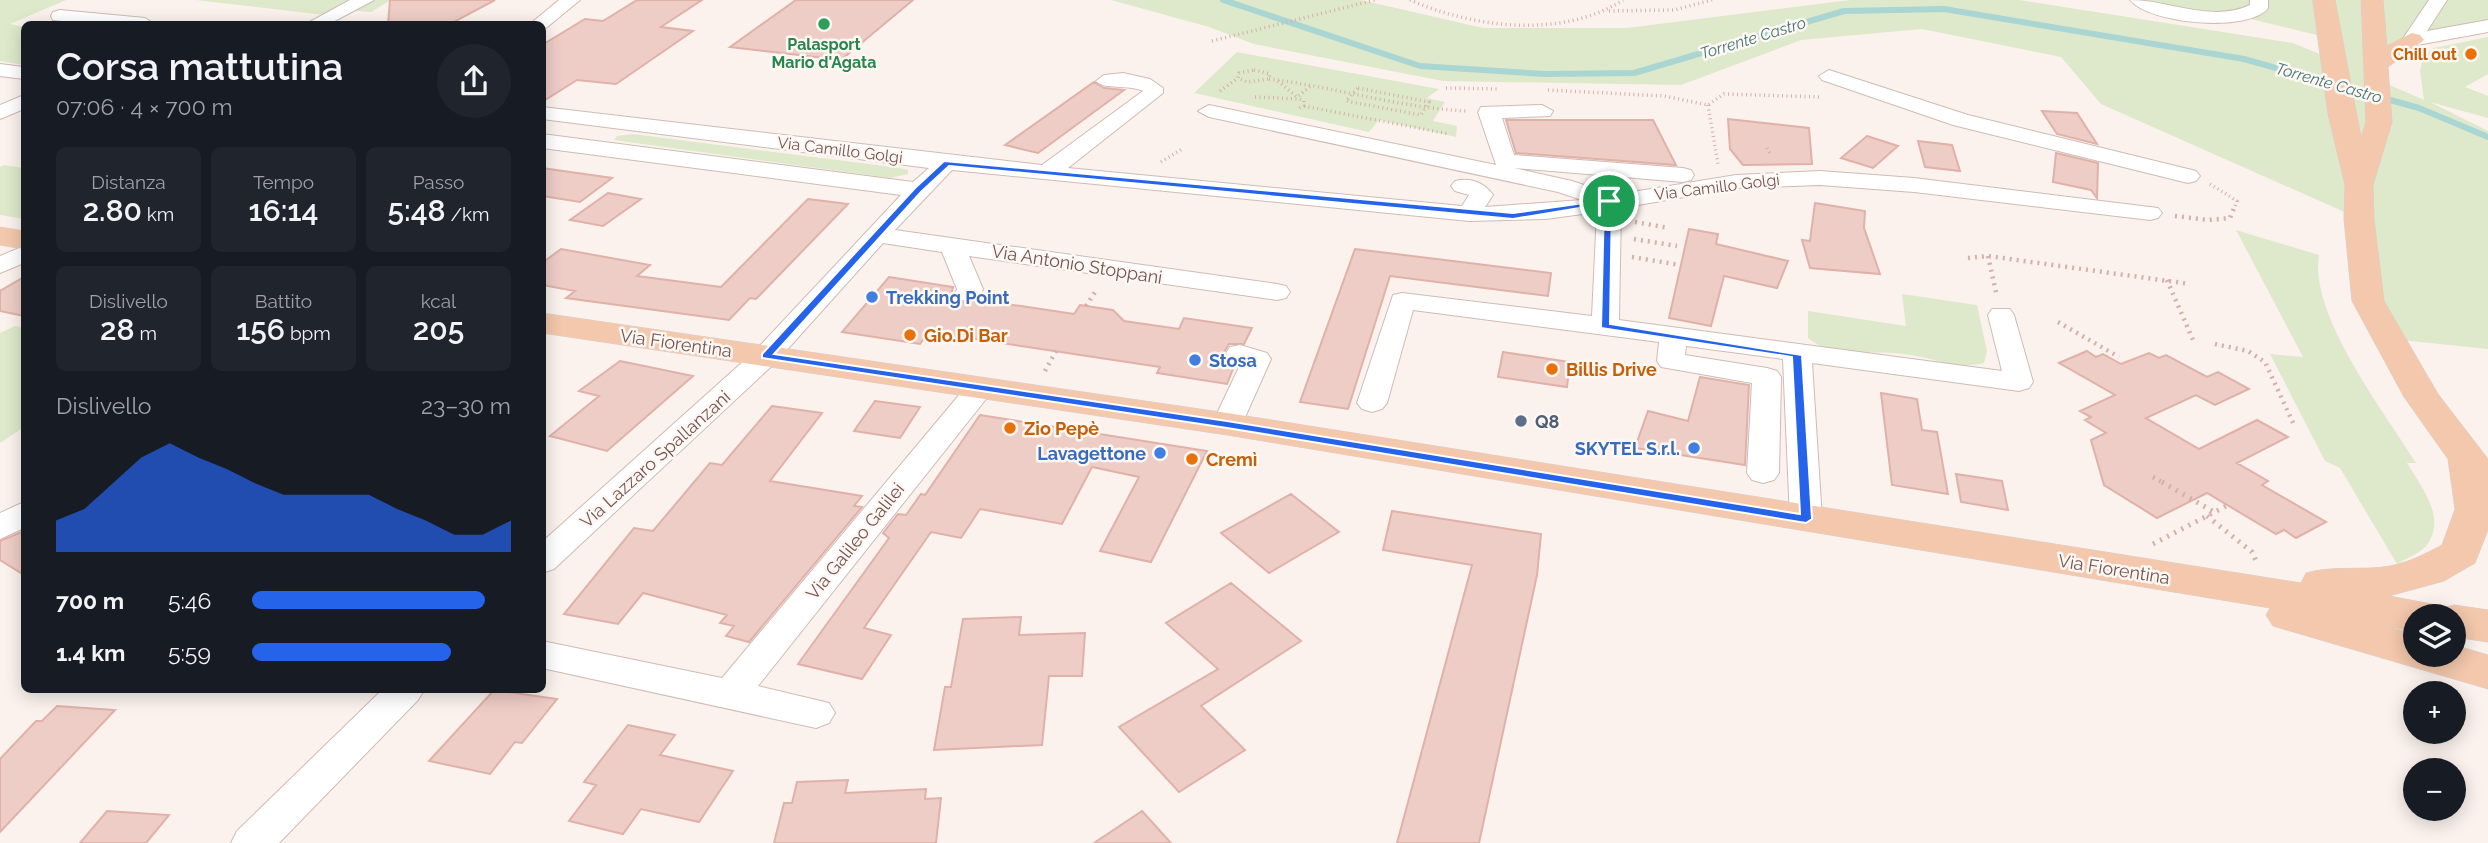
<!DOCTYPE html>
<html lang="it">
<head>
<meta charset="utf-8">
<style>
	:root { --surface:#171b24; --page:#20242c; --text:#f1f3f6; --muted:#9ea1a6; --accent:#2563eb }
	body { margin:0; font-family:Raleway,sans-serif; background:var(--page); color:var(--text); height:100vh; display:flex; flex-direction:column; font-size:26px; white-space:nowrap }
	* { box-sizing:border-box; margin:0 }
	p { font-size:23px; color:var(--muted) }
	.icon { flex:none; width:38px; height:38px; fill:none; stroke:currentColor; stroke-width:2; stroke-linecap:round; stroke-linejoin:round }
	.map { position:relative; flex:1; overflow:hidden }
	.side { position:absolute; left:21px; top:21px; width:525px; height:672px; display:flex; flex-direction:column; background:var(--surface); border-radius:10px; box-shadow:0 4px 18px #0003 }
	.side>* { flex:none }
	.buttons { position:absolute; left:2403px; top:604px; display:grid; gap:14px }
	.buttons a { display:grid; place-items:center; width:63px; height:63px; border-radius:50%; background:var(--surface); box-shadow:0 4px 18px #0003; font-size:35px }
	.pin { position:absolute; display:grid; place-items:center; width:60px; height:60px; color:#fff; margin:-30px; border:4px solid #fff; border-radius:50%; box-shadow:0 2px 7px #0007 }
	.round { display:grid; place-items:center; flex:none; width:74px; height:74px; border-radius:37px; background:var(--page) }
	.overview { display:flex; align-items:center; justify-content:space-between; height:119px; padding:0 35px }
	h1 { font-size:38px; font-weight:600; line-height:52px }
	.metrics { display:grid; grid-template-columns:repeat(3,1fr); gap:10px; height:119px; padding:7px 35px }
	.metrics div { display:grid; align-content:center; border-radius:10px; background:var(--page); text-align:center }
	.metrics b { font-size:30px; font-weight:600 }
	.metrics small { font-size:19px; font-weight:400 }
	.metrics p { font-size:19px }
	.chart { height:196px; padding:14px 35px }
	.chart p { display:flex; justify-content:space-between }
	.chart svg { width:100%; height:126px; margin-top:7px; fill:var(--accent); opacity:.7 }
	ul { padding:0 35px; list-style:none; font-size:23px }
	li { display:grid; grid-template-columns:112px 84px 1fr; align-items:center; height:52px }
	li i { height:18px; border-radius:9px; background:var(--accent) }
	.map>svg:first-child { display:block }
</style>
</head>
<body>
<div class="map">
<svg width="2488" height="843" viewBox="0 0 2488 843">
	<rect width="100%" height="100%" fill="#fbf2ed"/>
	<path fill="#dee9cb" d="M0,0H66L10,24L24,27V65L0,61Z
		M196,0H391L371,12L335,9L324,15Z
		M1111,0H1361L1483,28H1627L1850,0H2019L2293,43L2334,60L2329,38L2242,17L2142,4L2139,0H2488V26L2412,40L2376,79L2424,100L2420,71L2423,56L2434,48L2488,37V74L2465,87L2488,96V118L2430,102L2488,131V349L2390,339L2358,218L2101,104L2061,57L1922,29L1801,40L1681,85L1443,81L1254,44L1209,27Z
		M1237,52L1439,89L1427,98L1445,102L1433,121L1457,126L1456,137L1379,120L1369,132L1194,93Z
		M633,134L900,168L908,170V174L890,178L614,140L617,136Z
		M4,165L24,168V219L0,215V167Z
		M2236,230L2319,255C2309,315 2384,411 2416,463H2407C2421,486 2448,519 2426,546C2420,553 2405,559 2397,564L2340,468L2325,461L2270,354L2303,357Z
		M1902,294L1977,305L1987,351L1984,363C1954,370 1933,357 1904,354C1875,350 1831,359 1808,338V311L1906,326Z
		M15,326L24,328V427L0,443V333Z"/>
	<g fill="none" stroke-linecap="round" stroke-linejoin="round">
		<path stroke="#a9d5d2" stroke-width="6" d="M1223,0L1420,66L1545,74L1634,73L1844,11L1944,9L2244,59L2419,108L2488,137"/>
	</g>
	<path fill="#eecdc6" stroke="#e0b1a8" stroke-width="2" d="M390,0H495L450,24H388Z
		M637,0H702L661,27L693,31L616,84L577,80L542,102V45L585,19L603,21Z
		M796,0H913L841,60L730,47Z
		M1094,82L1104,88L1124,90L1038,153L1005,145Z
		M2042,111L2077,113L2097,144L2057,134Z
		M1728,119L1809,128L1812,164L1743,165L1730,149Z
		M1506,120H1653L1676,165L1516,153Z
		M1867,136L1898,146L1873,168L1841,158Z
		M1918,141L1952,145L1960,171L1925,167Z
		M2056,153L2098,163L2097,198L2091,190L2053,182Z
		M542,168L612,178L580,202L542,196Z
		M608,193L641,199L603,226L570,220Z
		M808,199L848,204L756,299L750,298L729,320L566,298L575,291L542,285V263L561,249L650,265L637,276L721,287Z
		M1815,203L1865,211L1864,228L1880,274L1810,268L1802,240L1810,241Z
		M1689,229L1718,234L1716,244L1788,261L1777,288L1724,276L1711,326L1669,318Z
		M1355,249L1551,273L1548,296L1390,276L1348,409L1300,402Z
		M24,277V316L0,311V291Z
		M889,277L953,287L951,296L959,303L980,300L1074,314L1080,305L1113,310L1124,321L1179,329L1184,318L1252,328L1244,344H1229L1224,352L1228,360L1235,364L1227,384L1157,373L1160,367L929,332L920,344L842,332Z
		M2087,351L2096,357L2103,354L2121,364L2149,353L2159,358L2166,355L2207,377L2218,372L2249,389L2215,405L2196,395L2146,418L2199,449L2257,420L2288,437L2237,463L2268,481L2262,485L2326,522L2296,538L2284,530L2276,534L2207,493L2157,518L2104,485L2091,440L2106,433L2085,420L2091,417L2080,411L2115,395L2059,363Z
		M1503,352L1570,362L1567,387L1498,377Z
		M620,361L693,376L607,451L550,436L599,396L579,391Z
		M1700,377L1749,385L1745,465L1635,448L1648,411L1688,421Z
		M1881,393L1917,399L1922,430L1937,432L1948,494L1892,485Z
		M875,401L920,407L900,438L854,431Z
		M772,406L822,413L770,481L862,496L854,506L862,507L749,642L726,636L734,626L720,623L727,615L643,593L618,624L564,614L634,528L653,531L710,463L722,465Z
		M980,415L1207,451L1151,562L1100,551L1139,477L1092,467L1062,524L980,509L961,538L931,532L864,628L891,635L862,679L798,664L889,538L883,533L898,514L906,515L921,494L925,495Z
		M1956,474L2002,481L2008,510L1961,502Z
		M1291,494L1339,532L1269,573L1221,533Z
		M1392,511L1541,534L1537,575L1479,843H1397L1472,565L1383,550Z
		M24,531V575L0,560V541Z
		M1231,583L1301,641L1201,706L1245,750L1179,792L1119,727L1218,669L1166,623Z
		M1021,617L1019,635L1085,633L1082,676H1049L1042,745L934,750L945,687H951L963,619Z
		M494,690L557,699L522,743L515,742L490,774L429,761Z
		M57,706L115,710L0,832V759L36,721H42Z
		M628,725L675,735L660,755L733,771L699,822L641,809L623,834L569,821L596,785L584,782Z
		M848,780L845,793L926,789L925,799L941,798L936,843H774L784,803H792L797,782Z
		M107,811L169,815L146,843H80Z
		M1142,811L1171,843H1094Z"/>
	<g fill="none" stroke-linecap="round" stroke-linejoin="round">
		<g stroke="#cfbbb5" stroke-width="2">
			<path id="minor" d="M350,0H374L329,24H306Z
				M559,0H580L546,28L542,29V24H530Z
				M2130,0C2169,0 2211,23 2250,5V0H2268V8C2249,33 2149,24 2130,0Z
				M2429,0H2447L2427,31L2488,20V32L2412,46L2405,44L2402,40Z
				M60,10L145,18L154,24H91L53,20L51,16L53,12Z
				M0,64L24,67V79L0,76Z
				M1829,70L1968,115L2196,171L2200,176L2196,181L2188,183L1953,125L1822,80L1819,76Z
				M1123,73L1150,79L1163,88V93L1068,168L1462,206L1469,195L1455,191L1451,186L1455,181C1470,177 1484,182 1493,195L1485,207L1582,200L1558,192L1209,117L1198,111L1209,105L1496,165L1478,112L1481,107L1542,105L1553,111L1550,116L1502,118L1514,155L1683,168L1691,170L1694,175L1691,180L1683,182L1514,168L1572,181L1614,195L1736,175L1820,171L1914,178L2158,208L2162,213L2158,218L2150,220L1914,192L1820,185L1736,188L1621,208L1619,320L2002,371L1988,315L1992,309H2010L2014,315L2033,382L2029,388L2019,391L1812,363L1822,519L1817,527L1806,530L1795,527L1790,519L1783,359L1686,346L1685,355L1767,368L1777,371L1781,377L1779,473L1774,480L1763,483L1752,480L1747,473L1752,383L1661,367L1657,361L1659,342L1413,310L1387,403L1382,409L1372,412L1362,409L1357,403L1393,295L1402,293L1592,316L1597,212L1546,219L1469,221L952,170L895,230L1277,284L1286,286L1290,292L1286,298L1277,300L969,256L983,289L977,300H959L955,294L957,289L942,252L883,243L776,362L554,569L542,573V542L756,350L901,195L542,148V134L913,182L929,168L542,119V107L1042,165L1143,91C1128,84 1104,90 1096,81L1104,75Z
				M24,95V109L0,119V105Z
				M24,246V263L0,273V256Z
				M1240,345L1267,353L1271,359L1242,424L1238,431L1227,433L1216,431L1212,424L1241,363L1230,359L1226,353L1230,347Z
				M980,379L990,382L994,388L990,394L758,686L829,703L835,713L829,723L816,728L542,668V641L722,678L970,382Z
				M24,502V528L0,539V513Z
				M382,690H424L418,700L279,843H231L237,831Z"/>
		</g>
		<g stroke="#d8cfce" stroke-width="1">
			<path id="major" d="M2313,0H2335L2361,137L2366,122L2361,0H2383L2387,46L2412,33L2420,35L2424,40L2388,67L2392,122L2373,185L2374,219L2384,301L2438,394L2488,459V530L2475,563L2444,581L2389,596L2437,605L2440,609L2454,605L2488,610V642L2454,637V616H2415V631L2385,626L2415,634V654H2454V645L2488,655V689L2273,626L2266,615L2270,608L1227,435L542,333V313L1227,413L2301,583L2306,573C2334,565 2362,571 2390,566C2410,562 2425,554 2442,545L2455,509L2448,459L2404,397L2352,301L2344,219L2345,185L2328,114Z
				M0,227L24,231V249L0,245Z"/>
		</g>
		<path stroke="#d4b0a9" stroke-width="3.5" stroke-dasharray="1 3.5" stroke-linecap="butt" d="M1410,0C1474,28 1562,39 1623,0
			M1609,11L1674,10L1712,0
			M1212,41L1375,0
			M1254,70L1270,74L1269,79L1247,82L1238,78L1239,73Z
			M1269,79C1336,87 1400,108 1467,111
			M1278,81L1297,97L1312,85
			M1358,88L1429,102L1421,115L1346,101Z
			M1446,88L1497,89
			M1548,90L1664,96L1708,105L1724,94L1822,97
			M1220,91L1238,78
			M1255,97L1299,99L1304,101V106L1299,108
			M1708,105L1718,164
			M1304,106L1449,134
			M1767,148L1771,155
			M1161,162L1182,149
			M2210,184L2237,201L2234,209"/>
		<path stroke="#d4b0a9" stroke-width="4.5" stroke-dasharray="2 5" stroke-linecap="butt" d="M2175,216L2208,220L2230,218L2234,208
			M1635,222L1669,228
			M1634,239L1677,246
			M1988,256L1997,297
			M1632,257L1680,265
			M1968,258L1988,256L2190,284
			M2167,280L2193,340
			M1086,306L1097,289
			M2058,322L2119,357
			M2215,344L2248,351L2265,362L2295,427
			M1045,371L1056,351
			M2153,477L2165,484"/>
		<path stroke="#d4b0a9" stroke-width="5" stroke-dasharray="2 6" stroke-linecap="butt" d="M2162,482L2214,512
			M2207,516L2252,552L2256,561
			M2153,544L2230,504"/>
		<use href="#minor" fill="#fff" fill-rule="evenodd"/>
		<use href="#major" fill="#f3c8ac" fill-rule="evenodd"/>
	</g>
	<path fill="#2563eb" stroke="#fff" stroke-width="2" fill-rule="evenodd" d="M944,161L1513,213L1612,199L1610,324L1802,355L1812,519L1806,523L1227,428L762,358V354L915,188ZM949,166L1513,219L1604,204L1601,328L1792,357L1800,514L1227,421L774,354L921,192Z"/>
	<circle fill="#2e9e5b" stroke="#fef7f3" stroke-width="2.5" cx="824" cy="24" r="7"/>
	<g fill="#e8710a" stroke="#fef7f3" stroke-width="2.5">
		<circle cx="2471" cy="54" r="7"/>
		<circle cx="910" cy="335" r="7"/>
		<circle cx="1552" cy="369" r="7"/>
		<circle cx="1010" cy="428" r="7"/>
		<circle cx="1192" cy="459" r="7"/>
	</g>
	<g fill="#3f7fe0" stroke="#fef7f3" stroke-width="2.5">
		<circle cx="872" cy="297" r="7"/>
		<circle cx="1195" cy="360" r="7"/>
		<circle cx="1694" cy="448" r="7"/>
		<circle cx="1160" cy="453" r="7"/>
	</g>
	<circle fill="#5c6f8a" stroke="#fef7f3" stroke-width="2.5" cx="1521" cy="421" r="7"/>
	<g text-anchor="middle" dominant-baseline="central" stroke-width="5" stroke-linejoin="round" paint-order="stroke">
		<g font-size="16" font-style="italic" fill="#457876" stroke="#fef7f3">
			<text transform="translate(1753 38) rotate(-17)">Torrente Castro</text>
			<text transform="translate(2329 83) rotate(16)">Torrente Castro</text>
		</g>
		<g font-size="16" font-weight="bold" fill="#27864d" stroke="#fef7f3">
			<text x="824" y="44">Palasport<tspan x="824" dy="18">Mario d'Agata</tspan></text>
		</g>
		<g font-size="16" font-weight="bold" fill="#c56008" stroke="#fef7f3" text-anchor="end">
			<text x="2457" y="54">Chill out</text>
		</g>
		<g font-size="16" fill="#755551" stroke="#fef7f3">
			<text transform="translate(840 150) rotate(7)">Via Camillo Golgi</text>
			<text transform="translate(1717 187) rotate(-7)">Via Camillo Golgi</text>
		</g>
		<g font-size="18" fill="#755551" stroke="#fef7f3">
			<text transform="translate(1077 264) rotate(9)">Via Antonio Stoppani</text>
			<text transform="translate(676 343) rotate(8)">Via Fiorentina</text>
			<text transform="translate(655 459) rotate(-42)">Via Lazzaro Spallanzani</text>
			<text transform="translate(855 541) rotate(-51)">Via Galileo Galilei</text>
			<text transform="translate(2114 569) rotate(9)">Via Fiorentina</text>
		</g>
		<g font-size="18" font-weight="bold" fill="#366cbe" stroke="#fef7f3" text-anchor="start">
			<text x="886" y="297">Trekking Point</text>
			<text x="1209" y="360">Stosa</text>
			<text x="1680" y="448" text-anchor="end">SKYTEL S.r.l.</text>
			<text x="1146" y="453" text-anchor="end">Lavagettone</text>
		</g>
		<g font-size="18" font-weight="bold" fill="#c56008" stroke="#fef7f3" text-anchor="start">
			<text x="924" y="335">Gio.Di Bar</text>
			<text x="1566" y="369">Billis Drive</text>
			<text x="1024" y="428">Zio Pepè</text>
			<text x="1206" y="459">Cremì</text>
		</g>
		<g font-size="18" font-weight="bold" fill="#4e5e75" stroke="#fef7f3" text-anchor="start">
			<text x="1535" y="421">Q8</text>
		</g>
	</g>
</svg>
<div class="buttons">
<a><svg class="icon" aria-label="layers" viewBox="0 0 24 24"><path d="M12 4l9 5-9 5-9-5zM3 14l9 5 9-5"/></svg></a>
<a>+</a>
<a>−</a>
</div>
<div class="pin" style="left:1609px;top:201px;background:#1e9e55"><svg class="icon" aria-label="arrive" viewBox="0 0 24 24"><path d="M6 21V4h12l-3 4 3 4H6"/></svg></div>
<section class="side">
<div class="overview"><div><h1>Corsa mattutina</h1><p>07:06 · 4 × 700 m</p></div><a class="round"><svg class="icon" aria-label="share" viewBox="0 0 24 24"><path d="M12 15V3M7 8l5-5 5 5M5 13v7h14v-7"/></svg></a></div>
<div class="metrics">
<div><p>Distanza</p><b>2.80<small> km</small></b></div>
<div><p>Tempo</p><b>16:14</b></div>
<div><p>Passo</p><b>5:48<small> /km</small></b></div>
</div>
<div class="metrics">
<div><p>Dislivello</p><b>28<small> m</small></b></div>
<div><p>Battito</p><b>156<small> bpm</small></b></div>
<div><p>kcal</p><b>205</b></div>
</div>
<div class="chart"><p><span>Dislivello</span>23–30 m</p>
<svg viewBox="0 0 160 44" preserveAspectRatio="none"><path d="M0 44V33L10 29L20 20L30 11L40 6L50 11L60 15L70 20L80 24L90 24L100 24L110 24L120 29L130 33L140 38L150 38L160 33V44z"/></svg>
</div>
<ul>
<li><b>700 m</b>5:46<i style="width:90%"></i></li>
<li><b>1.4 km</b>5:59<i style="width:77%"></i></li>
</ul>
</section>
</div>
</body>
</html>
